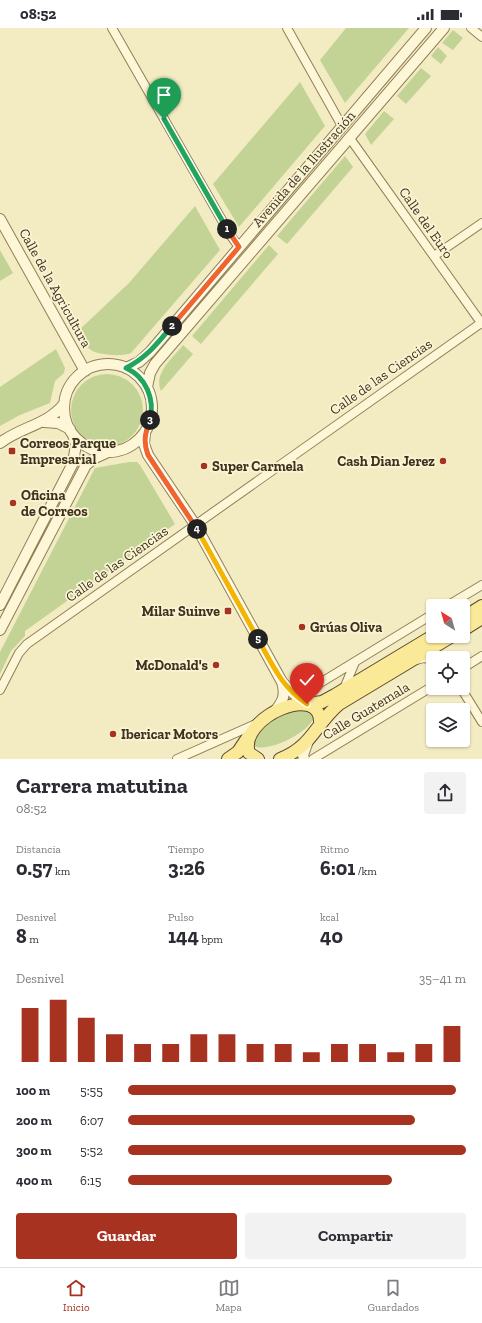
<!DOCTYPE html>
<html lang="es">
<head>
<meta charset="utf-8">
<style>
	:root { --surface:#fff; --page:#f2f2f3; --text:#2b2b33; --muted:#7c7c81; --line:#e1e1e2; --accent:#a73220 }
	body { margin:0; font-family:"Zilla Slab",serif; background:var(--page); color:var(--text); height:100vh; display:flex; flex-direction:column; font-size:15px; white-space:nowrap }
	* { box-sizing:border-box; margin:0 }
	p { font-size:13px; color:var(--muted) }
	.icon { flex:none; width:22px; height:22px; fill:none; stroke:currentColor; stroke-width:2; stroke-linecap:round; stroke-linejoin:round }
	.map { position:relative; height:731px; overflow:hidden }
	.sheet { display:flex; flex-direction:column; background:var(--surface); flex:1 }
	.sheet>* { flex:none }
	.needle { width:26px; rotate:323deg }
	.tools { position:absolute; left:426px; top:571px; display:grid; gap:8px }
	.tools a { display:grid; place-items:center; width:44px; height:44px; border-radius:4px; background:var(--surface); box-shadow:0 1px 3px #0004; font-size:20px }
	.pin { position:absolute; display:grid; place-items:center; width:34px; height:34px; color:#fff; margin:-41px -17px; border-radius:50% 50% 50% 0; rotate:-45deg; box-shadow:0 0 4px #0007 }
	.pin .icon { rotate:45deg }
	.km { position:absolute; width:20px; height:20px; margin:-10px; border-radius:50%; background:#222; color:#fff; font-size:11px; line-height:20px; text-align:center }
	.round { display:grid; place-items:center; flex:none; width:42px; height:42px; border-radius:4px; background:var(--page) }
	.overview { display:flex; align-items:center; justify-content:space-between; height:68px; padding:0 16px }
	h1 { font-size:22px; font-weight:700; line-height:30px }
	.metrics { display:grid; grid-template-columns:repeat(3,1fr); gap:6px; height:68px; padding:4px 16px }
	.metrics div { display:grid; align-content:center }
	.metrics b { font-size:20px; font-weight:700 }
	.metrics small { font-size:11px; font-weight:400 }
	.metrics p { font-size:11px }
	.chart { height:112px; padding:8px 16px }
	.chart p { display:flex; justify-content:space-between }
	.chart svg { width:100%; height:72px; margin-top:4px; stroke:var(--accent); stroke-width:6 }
	.cta { display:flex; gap:8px; margin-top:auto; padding:8px 16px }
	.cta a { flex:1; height:46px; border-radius:4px; background:var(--accent); color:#fff; font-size:16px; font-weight:700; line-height:46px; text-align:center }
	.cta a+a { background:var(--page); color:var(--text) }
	ul { padding:0 16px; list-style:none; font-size:13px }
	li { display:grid; grid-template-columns:64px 48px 1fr; align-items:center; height:30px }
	li i { height:10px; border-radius:5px; background:var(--accent) }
	.status { display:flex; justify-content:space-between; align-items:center; height:28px; padding:0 20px; background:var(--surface); direction:ltr }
	.status svg { height:11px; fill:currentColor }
	.menu { display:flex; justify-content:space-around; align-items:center; height:56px; border-top:1px solid var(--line); background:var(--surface); font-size:11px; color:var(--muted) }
	.menu a { display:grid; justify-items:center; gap:2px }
	.menu .selected { color:var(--accent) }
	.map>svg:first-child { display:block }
</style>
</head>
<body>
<div class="status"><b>08:52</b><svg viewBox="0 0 49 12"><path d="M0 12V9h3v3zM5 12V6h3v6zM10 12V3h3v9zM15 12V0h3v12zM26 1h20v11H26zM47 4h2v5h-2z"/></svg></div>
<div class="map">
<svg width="482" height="731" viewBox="0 0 482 731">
	<rect width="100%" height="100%" fill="#f3ecc3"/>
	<path fill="#c3d396" d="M346,0H409L345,75L320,32Z
		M453,2L463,10L453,22L442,15Z
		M438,19L447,28L441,36L431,28Z
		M421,40L431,48L406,76L397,68Z
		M300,54L325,98L239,199L213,156Z
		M384,83L394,91L371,117L365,106Z
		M345,128L353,139L287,216L277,208Z
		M195,178L220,222L131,325C124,329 97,327 91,322C85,318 82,309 78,303L129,255Z
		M269,217L278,226L201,316L192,308Z
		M0,222L13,245L0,253Z
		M183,317L193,326L161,363C153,345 173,330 183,317Z
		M56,321L65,340L64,345L55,353L50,375L20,387L0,398V359Z
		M71 382a36 36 0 1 1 72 0a36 36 0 1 1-72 0Z
		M129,434H137L140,437L175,496L25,603V608L11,623L0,646V624L95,440Z
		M299,681C345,684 269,731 253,717C262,696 277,689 299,681Z"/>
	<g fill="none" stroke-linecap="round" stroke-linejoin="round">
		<g stroke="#907e57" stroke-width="10">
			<path id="minor" d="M112,0L231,208L239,219
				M287,0L342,98
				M471,0L482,9
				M349,109L482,296
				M434,228L482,195
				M447,578L482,557
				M416,632L424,630L433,632
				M463,640L482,628
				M461,660L482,694
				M0,662L19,625L27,616L481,295
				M290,663L299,665L307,663L433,586
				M343,663L355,634
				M177,731L258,695
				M313,731L433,658"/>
		</g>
		<g stroke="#907e57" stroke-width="12">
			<path id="tertiary" d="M0,191L85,343
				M64 380a44 44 0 1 1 88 0a44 44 0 1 1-88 0Z
				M126,340L139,334L150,324L426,0
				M147,359L150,345L155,336L444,0
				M44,394L58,395L70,401
				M145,404L144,416L148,427L196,498L282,654C286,667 283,674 274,684
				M0,415C22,398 46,398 64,376
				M0,577L73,435L76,416L73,407
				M0,602L86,437L95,430L108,424
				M283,655L297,669L307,676
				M304,731L303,727L308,713"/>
		</g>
		<g stroke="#5e4a2c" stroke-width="14">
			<path id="primary" d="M463,590L482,578
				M463,602L482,590
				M307,676L322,674L335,667L433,608
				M228,731L238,724L248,709
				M258,731L249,725C237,689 324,652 320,697
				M280,731C312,719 316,695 339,676L452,608"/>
		</g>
		<use href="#minor" stroke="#fdf7d8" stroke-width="8"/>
		<use href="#tertiary" stroke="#fdf7d8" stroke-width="10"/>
		<use href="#primary" stroke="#fae997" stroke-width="12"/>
	</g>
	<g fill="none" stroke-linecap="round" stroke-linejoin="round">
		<g stroke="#fff" stroke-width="8">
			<path id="split-1" d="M164,91L227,201"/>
		</g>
		<g stroke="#fff" stroke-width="8">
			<path id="split-2" d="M172,298L239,219L227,201"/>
		</g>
		<g stroke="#fff" stroke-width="8">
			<path id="split-3" d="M150,392C155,371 146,349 126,340C146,330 158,315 172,298"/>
		</g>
		<g stroke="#fff" stroke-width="8">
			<path id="split-4" d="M150,392C145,405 143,414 148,427L197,501"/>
		</g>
		<g stroke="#fff" stroke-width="8">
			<path id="split-5" d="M197,501L258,611"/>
		</g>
		<g stroke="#fff" stroke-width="8">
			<path id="split-6" d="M258,611C272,636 282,660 307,676"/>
		</g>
		<use href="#split-1" stroke="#22a559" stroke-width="5"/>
		<use href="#split-2" stroke="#f0652b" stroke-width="5"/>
		<use href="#split-3" stroke="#22a559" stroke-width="5"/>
		<use href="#split-4" stroke="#f0652b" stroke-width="5"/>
		<use href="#split-5" stroke="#f5b400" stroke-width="5"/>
		<use href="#split-6" stroke="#f5b400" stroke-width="5"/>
	</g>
	<g fill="#a73220" stroke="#faf4d4" stroke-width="1.5">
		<rect x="8" y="419" width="8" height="8" rx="2"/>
		<circle cx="443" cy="433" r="4"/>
		<circle cx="204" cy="438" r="4"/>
		<circle cx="13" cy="475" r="4"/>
		<rect x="224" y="579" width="8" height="8" rx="2"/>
		<circle cx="302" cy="599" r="4"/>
		<circle cx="216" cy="637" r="4"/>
		<circle cx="113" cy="706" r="4"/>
	</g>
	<g text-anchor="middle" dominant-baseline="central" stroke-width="3.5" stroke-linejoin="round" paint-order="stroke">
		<g font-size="14" fill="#3f321d" stroke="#faf4d4">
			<text transform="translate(304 141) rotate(-49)">Avenida de la Ilustración</text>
			<text transform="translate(426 195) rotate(55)">Calle del Euro</text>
			<text transform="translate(55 260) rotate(61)">Calle de la Agricultura</text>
			<text transform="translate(381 349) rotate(-35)">Calle de las Ciencias</text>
			<text transform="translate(117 536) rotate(-35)">Calle de las Ciencias</text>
			<text transform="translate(366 683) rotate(-31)">Calle Guatemala</text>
		</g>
		<g font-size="14" font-weight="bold" fill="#3f321d" stroke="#faf4d4" text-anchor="start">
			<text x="20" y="415">Correos Parque<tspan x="20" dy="16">Empresarial</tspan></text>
			<text x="435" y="433" text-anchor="end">Cash Dian Jerez</text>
			<text x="212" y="438">Super Carmela</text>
			<text x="21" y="467">Oficina<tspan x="21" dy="16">de Correos</tspan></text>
			<text x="220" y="583" text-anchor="end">Milar Suinve</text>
			<text x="310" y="599">Grúas Oliva</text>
			<text x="208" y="637" text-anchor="end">McDonald's</text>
			<text x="121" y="706">Ibericar Motors</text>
		</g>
	</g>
</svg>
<div class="tools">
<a><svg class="needle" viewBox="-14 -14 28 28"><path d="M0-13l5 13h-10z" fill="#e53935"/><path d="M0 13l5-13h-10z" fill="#7c7c81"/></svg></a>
<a><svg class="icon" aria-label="locate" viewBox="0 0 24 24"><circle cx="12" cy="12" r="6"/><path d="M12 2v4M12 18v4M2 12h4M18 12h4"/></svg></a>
<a><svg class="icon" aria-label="layers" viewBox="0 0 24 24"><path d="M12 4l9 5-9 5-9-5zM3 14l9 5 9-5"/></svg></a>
</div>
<div class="pin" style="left:164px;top:91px;background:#1e9e55"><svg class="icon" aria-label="arrive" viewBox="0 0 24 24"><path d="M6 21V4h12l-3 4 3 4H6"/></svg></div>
<div class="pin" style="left:307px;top:676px;background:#d93025"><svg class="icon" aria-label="check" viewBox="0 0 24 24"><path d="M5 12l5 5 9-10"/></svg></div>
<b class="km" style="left:227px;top:201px">1</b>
<b class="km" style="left:172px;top:298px">2</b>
<b class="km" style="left:150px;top:392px">3</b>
<b class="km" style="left:197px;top:501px">4</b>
<b class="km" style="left:258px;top:611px">5</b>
</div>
<section class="sheet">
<div class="overview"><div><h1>Carrera matutina</h1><p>08:52</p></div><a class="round"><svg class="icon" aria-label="share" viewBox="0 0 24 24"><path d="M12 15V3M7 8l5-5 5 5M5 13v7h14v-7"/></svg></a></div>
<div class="metrics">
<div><p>Distancia</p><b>0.57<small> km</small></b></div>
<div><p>Tiempo</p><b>3:26</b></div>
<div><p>Ritmo</p><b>6:01<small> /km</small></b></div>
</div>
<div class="metrics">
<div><p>Desnivel</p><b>8<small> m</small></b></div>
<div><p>Pulso</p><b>144<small> bpm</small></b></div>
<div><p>kcal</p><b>40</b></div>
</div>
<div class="chart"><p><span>Desnivel</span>35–41 m</p>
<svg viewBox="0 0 160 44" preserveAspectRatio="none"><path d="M5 44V11M15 44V6M25 44V17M35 44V27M45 44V33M55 44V33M65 44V27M75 44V27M85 44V33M95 44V33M105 44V38M115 44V33M125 44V33M135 44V38M145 44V33M155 44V22"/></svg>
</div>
<ul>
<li><b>100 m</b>5:55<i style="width:97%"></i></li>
<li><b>200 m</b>6:07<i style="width:85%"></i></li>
<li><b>300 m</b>5:52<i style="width:100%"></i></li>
<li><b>400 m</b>6:15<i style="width:78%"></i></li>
</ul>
<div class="cta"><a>Guardar</a><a>Compartir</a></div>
</section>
<nav class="menu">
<a class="selected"><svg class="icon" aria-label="home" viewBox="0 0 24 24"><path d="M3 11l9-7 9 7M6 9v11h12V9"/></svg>Inicio</a>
<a><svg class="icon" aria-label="map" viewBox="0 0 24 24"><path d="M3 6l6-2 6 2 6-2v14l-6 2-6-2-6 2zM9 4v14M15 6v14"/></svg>Mapa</a>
<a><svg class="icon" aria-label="saved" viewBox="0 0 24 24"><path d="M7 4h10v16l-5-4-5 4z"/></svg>Guardados</a>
</nav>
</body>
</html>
